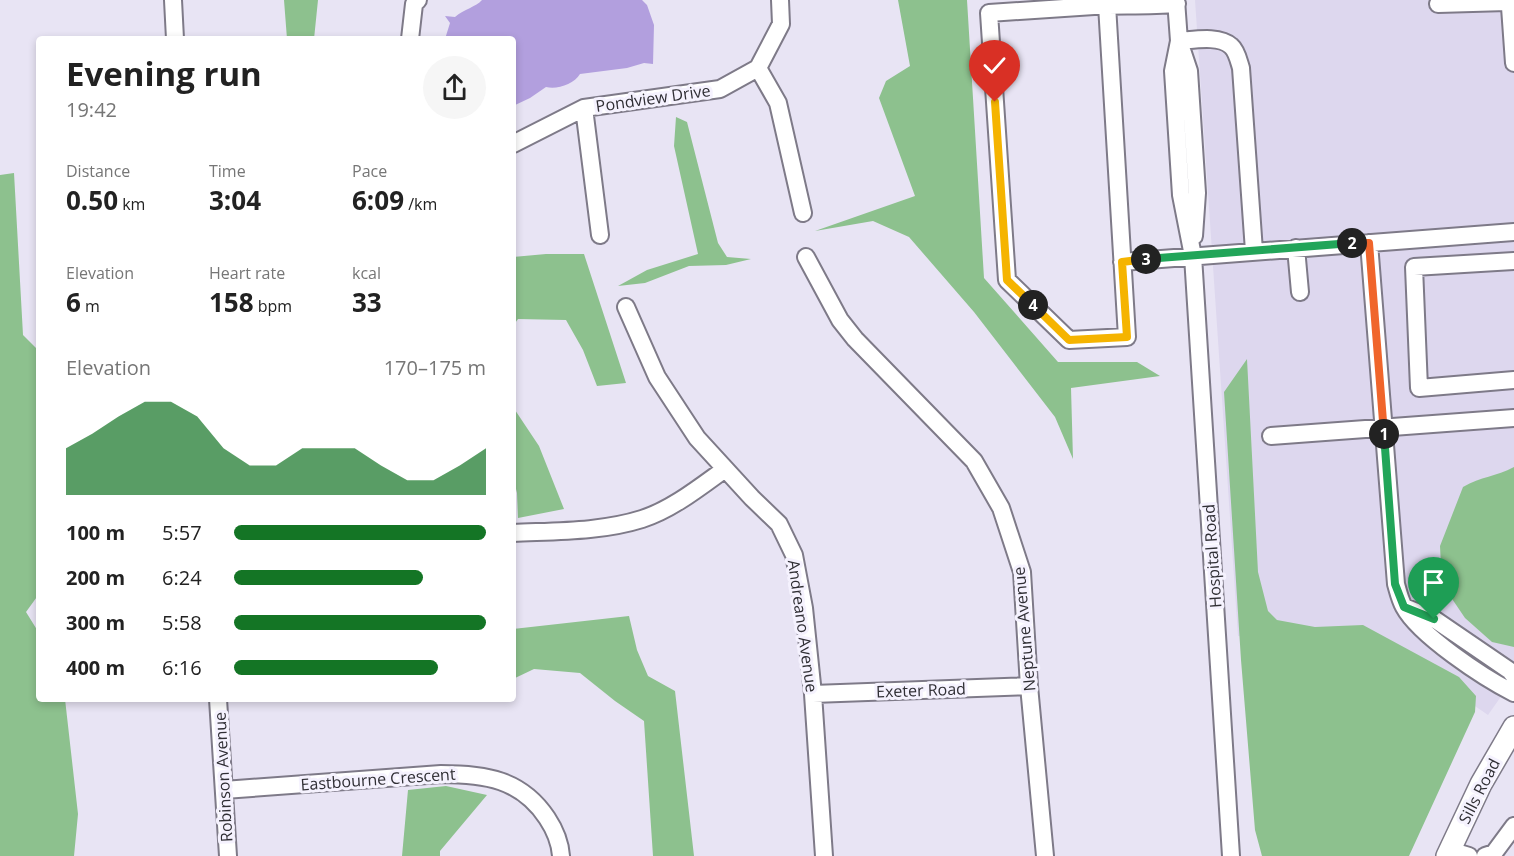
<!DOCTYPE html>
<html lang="en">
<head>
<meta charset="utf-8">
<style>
	:root { --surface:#fff; --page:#f6f6f6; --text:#222; --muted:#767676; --accent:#147525 }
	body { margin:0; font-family:"Open Sans",sans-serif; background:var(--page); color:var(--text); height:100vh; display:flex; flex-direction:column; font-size:22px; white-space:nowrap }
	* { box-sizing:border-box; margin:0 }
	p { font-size:20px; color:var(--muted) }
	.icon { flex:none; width:33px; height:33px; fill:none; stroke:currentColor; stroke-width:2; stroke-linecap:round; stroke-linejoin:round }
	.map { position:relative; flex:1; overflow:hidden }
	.details { position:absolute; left:36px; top:36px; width:480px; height:666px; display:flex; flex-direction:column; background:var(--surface); border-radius:6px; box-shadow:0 3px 9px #0003 }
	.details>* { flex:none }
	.pin { position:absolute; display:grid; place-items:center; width:51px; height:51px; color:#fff; margin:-62px -26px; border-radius:50% 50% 50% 0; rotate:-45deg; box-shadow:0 0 6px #0007 }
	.pin .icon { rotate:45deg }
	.km { position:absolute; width:30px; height:30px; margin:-15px; border-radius:50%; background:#222; color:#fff; font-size:16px; line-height:30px; text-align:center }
	.round { display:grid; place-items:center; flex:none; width:63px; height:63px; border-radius:32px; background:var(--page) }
	.overview { display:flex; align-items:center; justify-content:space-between; height:102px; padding:0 30px }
	h1 { font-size:33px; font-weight:700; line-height:45px }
	.stats { display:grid; grid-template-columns:repeat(3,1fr); gap:9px; height:102px; padding:6px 30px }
	.stats div { display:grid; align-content:center }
	.stats b { font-size:26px; font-weight:700 }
	.stats small { font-size:16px; font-weight:400 }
	.stats p { font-size:16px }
	.chart { height:168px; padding:12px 30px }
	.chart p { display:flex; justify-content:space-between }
	.chart svg { width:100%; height:108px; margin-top:6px; fill:var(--accent); opacity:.7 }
	ul { padding:0 30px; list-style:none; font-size:20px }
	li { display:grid; grid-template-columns:96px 72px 1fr; align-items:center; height:45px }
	li i { height:15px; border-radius:8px; background:var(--accent) }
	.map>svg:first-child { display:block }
</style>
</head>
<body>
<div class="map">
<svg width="1514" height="856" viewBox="0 0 1514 856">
	<rect width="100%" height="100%" fill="#e8e4f4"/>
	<path fill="#ddd7ee" d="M1195,0H1514V678L1488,715L1377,639L1364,633L1238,636Z"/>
	<path fill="#8dc18e" d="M284,0H318L314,39H287Z
		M898,0H967L984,278L1058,362H1137L1160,376L1071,388L1073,459L1055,417L974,312L909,237L873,221L815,231L915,196L879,98L886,81L910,66Z
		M676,117L687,122L718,243L727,257L751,259L726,265L689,266L645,283L618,286L647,270L698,254L674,146Z
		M14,173L23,335L39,351V594L26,612L39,633V699H65L78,814L74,856H0V175Z
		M546,254H584L626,383L597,386L583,350L566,320L518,319L513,326V257Z
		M1247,359L1258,572L1268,611L1277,620L1315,627L1363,625L1459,677L1476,696L1475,712L1409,856H1262L1255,830L1241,660L1224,392Z
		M513,410H515L539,446L564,509L518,518L517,493L513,477Z
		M1514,467V647L1492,642L1465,618L1442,584L1440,546L1463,487C1481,476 1496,477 1514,467Z
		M629,616L637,650L648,676L675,691L694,856H653L644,721L615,701L580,673L534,669L513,679V629Z
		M446,786L487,795L440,851V856H402L408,790Z"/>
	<path fill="#b29fde" d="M482,0H642L647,5L654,25L653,64L644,63L627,68L580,74C574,84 557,90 546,87L530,98L513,106V39H445L450,23L445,16L455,17C464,9 476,7 482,0Z"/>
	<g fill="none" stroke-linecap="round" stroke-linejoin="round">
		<g stroke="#7e7a88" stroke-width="20">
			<path id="minor" d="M173,0L175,39
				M1176,0L1179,41L1173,71L1181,195L1193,256L1231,856
				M1438,4L1507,2L1510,7L1514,63
				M1107,5L1127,337L1069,340L1007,280L989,13L1094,6C1122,5 1149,6 1177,4
				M410,39L414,4L418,0
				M1179,41C1194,40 1219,35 1231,46C1237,51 1239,62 1241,68L1254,251
				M1179,41L1189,71L1197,193L1194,236
				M758,68L778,103L803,213
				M584,108L600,235
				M513,144L584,108L720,89L758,68L781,24L780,0
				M1369,243L1396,584C1398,591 1400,600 1404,607C1419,635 1484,678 1514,693
				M1296,248L1300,292
				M806,257L840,320L855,339L974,461L1001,508L1022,572L1029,686L1045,856
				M1514,261L1414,267L1419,388L1514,380
				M1122,262L1514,232
				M626,307L657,377L697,438L752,498L779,524L794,555L804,608L813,694L824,856
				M1271,436L1514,418
				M513,533C555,531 601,532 642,519C671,510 700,487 725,469
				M1404,607L1434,619L1510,671L1514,676
				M813,694L1029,686
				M218,699L228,856
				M224,790L441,774C485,774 521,779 547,818C555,830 560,841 561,856
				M1449,850L1469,856
				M1485,856L1494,853L1514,826"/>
		</g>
		<g stroke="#7e7a88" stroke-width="24">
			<path id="major" d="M1447,856L1481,784L1514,727"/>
		</g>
		<use href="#minor" stroke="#fff" stroke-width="16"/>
		<use href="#major" stroke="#fff" stroke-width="21"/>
	</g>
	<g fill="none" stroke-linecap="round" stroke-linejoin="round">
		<g stroke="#fff" stroke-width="12">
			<path id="split-1" d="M1384,434L1395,584L1404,607L1434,619"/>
		</g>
		<g stroke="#fff" stroke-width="12">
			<path id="split-2" d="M1352,243H1369L1384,434"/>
		</g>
		<g stroke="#fff" stroke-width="12">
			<path id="split-3" d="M1146,259L1352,243"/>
		</g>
		<g stroke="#fff" stroke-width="12">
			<path id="split-4" d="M1033,305L1069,340L1127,337L1122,262L1146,259"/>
		</g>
		<g stroke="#fff" stroke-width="12">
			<path id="split-5" d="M995,102L1007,280L1033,305"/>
		</g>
		<use href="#split-1" stroke="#22a559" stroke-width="8"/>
		<use href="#split-2" stroke="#f0652b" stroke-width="8"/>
		<use href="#split-3" stroke="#22a559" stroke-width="8"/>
		<use href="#split-4" stroke="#f5b400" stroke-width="8"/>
		<use href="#split-5" stroke="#f5b400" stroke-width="8"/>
	</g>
	<g text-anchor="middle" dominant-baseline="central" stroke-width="6" stroke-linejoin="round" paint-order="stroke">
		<g font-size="16" fill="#302f35" stroke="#f5f2fe">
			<text transform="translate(653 98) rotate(-8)">Pondview Drive</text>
			<text transform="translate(1212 556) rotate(-94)">Hospital Road</text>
			<text transform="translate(803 626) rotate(82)">Andreano Avenue</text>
			<text transform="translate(1024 629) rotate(-95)">Neptune Avenue</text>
			<text transform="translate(921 690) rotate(-2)">Exeter Road</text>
			<text transform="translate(223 777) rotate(-93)">Robinson Avenue</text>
			<text transform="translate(378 779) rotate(-4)">Eastbourne Crescent</text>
			<text transform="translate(1479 791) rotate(-63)">Sills Road</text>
		</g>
	</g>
</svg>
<div class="pin" style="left:1434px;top:619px;background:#1e9e55"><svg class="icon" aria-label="arrive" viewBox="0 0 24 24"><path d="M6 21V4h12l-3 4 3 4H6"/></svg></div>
<div class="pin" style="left:995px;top:102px;background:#d93025"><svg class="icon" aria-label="check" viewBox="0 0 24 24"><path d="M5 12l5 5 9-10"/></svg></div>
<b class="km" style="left:1384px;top:434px">1</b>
<b class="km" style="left:1352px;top:243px">2</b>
<b class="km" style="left:1146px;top:259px">3</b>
<b class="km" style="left:1033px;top:305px">4</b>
<section class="details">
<div class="overview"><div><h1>Evening run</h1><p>19:42</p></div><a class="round"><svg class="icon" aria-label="share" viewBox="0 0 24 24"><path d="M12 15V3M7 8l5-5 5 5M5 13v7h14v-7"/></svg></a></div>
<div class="stats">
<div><p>Distance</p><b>0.50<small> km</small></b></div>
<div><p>Time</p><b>3:04</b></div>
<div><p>Pace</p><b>6:09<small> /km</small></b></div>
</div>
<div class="stats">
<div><p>Elevation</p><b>6<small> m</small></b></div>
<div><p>Heart rate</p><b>158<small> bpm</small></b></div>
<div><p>kcal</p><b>33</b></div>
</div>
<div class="chart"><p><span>Elevation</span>170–175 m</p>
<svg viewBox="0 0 160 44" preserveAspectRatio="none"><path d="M0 44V25L10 19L20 12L30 6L40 6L50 12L60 25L70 32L80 32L90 25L100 25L110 25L120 32L130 38L140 38L150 32L160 25V44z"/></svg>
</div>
<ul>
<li><b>100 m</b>5:57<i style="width:100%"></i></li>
<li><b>200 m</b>6:24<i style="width:75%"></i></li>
<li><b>300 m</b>5:58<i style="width:100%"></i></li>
<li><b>400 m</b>6:16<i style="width:81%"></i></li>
</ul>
</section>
</div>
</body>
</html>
